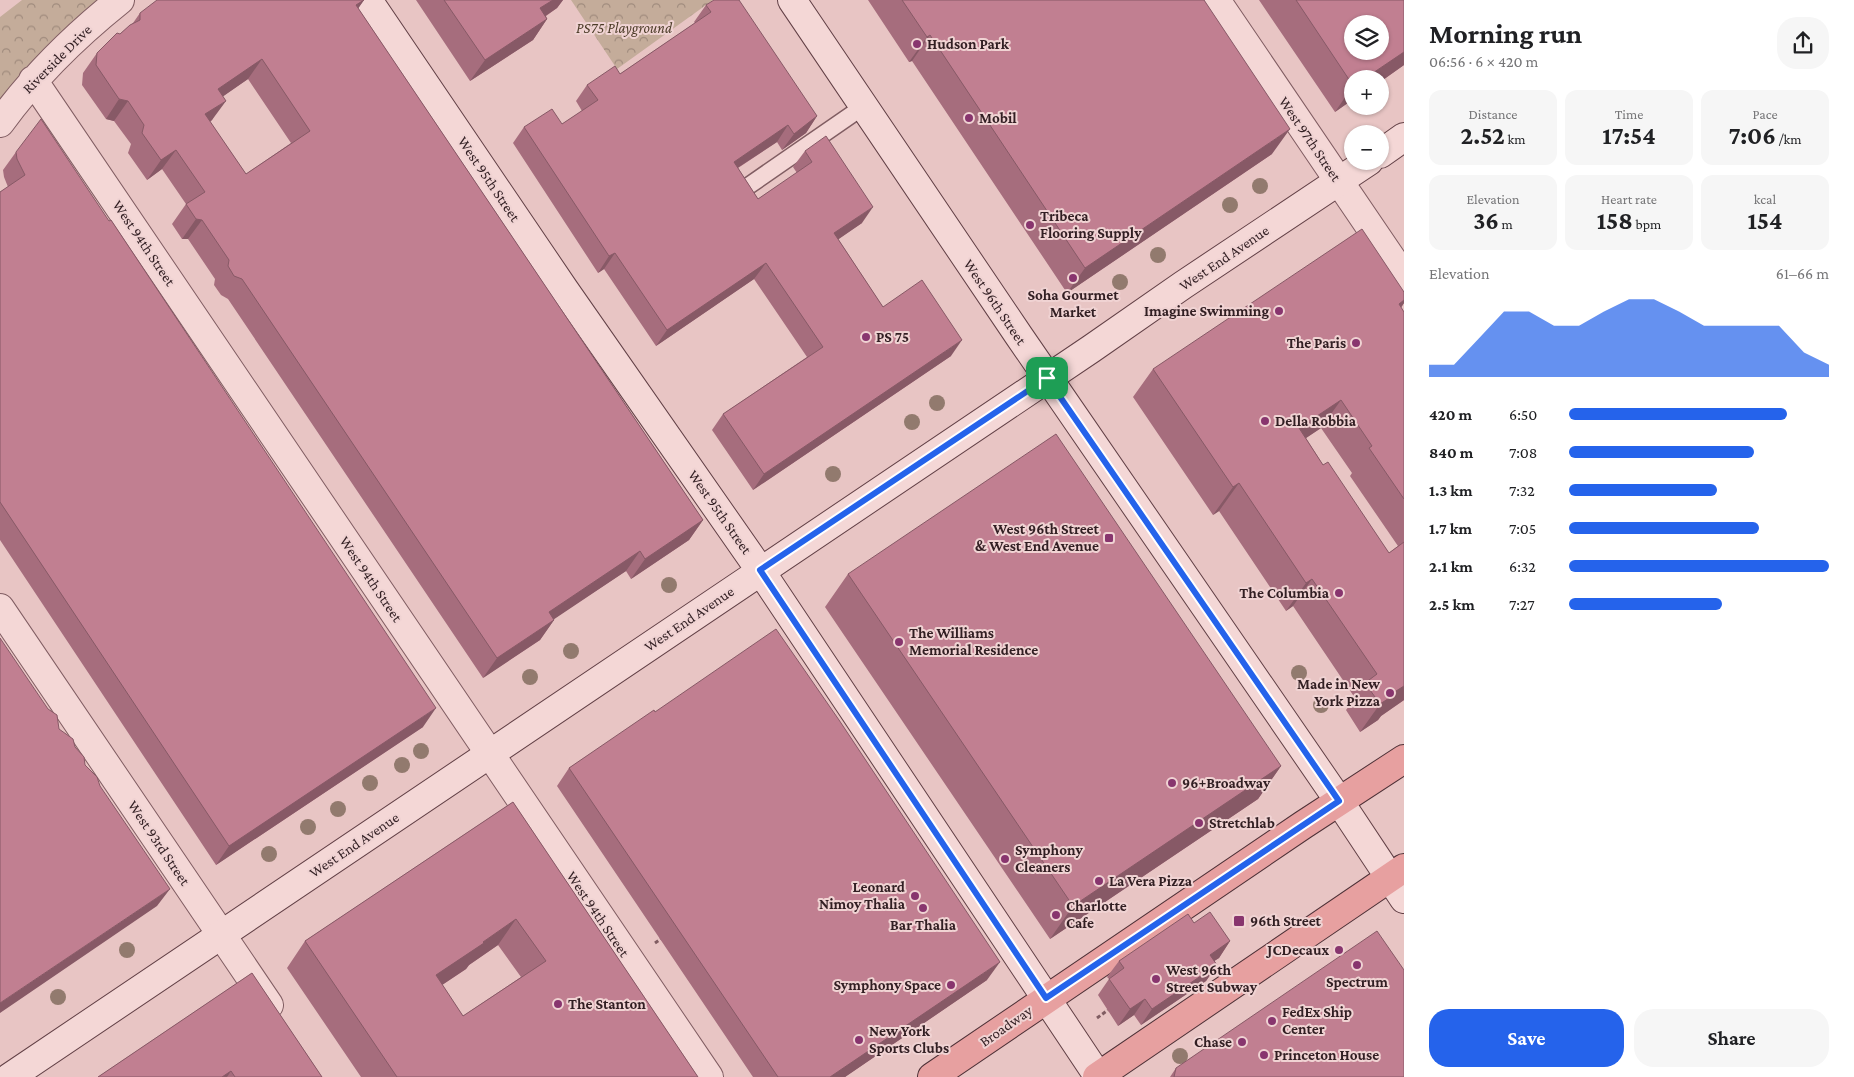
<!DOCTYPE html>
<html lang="en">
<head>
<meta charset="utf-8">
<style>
	:root { --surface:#fff; --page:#f6f6f6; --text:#202124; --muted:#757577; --accent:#2563eb }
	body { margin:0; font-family:"Crimson Pro",serif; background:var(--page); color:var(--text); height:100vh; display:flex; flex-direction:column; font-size:19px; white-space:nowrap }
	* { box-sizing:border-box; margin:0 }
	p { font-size:16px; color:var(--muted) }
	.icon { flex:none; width:28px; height:28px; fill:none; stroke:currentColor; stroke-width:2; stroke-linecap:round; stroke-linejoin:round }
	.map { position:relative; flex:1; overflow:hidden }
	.details { display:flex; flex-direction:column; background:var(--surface); width:450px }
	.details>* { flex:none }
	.controls { position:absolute; left:1344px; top:15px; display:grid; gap:10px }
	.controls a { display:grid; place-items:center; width:45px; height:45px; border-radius:50%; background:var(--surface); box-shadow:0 1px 4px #0004; font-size:25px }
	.pin { position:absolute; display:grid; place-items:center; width:42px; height:42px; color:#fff; margin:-21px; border-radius:10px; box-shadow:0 2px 8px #0006 }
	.round { display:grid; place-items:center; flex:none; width:52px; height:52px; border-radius:20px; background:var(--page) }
	.headline { display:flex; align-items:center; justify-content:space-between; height:85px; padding:0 25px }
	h1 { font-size:28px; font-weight:700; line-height:38px }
	.figures { display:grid; grid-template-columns:repeat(3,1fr); gap:8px; height:85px; padding:5px 25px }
	.figures div { display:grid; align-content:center; border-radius:12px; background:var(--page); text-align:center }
	.figures b { font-size:25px; font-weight:700 }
	.figures small { font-size:14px; font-weight:400 }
	.figures p { font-size:14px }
	.chart { height:140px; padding:10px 25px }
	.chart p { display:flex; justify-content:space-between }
	.chart svg { width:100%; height:90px; margin-top:5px; fill:var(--accent); opacity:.7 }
	.primary-button { display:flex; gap:10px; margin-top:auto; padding:10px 25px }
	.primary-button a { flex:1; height:58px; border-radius:20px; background:var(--accent); color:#fff; font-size:20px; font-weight:700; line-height:58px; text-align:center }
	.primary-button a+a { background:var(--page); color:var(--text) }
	ul { padding:0 25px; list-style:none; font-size:16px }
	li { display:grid; grid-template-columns:80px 60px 1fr; align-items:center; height:38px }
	li i { height:12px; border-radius:6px; background:var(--accent) }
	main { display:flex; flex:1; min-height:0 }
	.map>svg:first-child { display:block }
</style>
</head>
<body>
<main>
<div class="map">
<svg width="1404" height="1077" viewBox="0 0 1404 1077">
	<defs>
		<pattern id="park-crowns" width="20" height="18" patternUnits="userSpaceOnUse" patternTransform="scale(1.25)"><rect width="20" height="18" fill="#c4ac9a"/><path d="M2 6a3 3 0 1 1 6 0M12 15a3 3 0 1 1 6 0" fill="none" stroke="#a08b7d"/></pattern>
	</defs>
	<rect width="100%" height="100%" fill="#e8c5c4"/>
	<path fill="url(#park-crowns)" d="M22,0H103L0,107V17Z
		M571,0H713L617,69Z"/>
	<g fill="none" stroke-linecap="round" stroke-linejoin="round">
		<g stroke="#805d62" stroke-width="19">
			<path id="lane" d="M744,189L864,106"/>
		</g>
		<g stroke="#805d62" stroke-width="30">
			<path id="street" d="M1216,0L1404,277
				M33,80L709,1077
				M0,123C34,76 75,36 120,0
				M0,608L269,1005"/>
		</g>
		<g stroke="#624046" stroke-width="30">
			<path id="secondary" d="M368,0L564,289L760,570L1098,1076
				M792,0L1019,336L1339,801L1404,899
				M1380,154L1404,137
				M10,1077L1091,349L1183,285L1369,161"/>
		</g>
		<g stroke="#4e3137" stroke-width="30">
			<path id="primary" d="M932,1077L1303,825L1404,759
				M1097,1077L1404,868"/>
		</g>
		<path stroke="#805d62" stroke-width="3" stroke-dasharray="4 2.5" stroke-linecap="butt" d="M655,943L662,938
			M1097,1018L1108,1010"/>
		<use href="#lane" stroke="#f4d7d6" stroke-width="16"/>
		<use href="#street" stroke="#f4d7d6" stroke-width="28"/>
		<use href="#secondary" stroke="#f4d7d6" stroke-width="28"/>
		<use href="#primary" stroke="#e7a0a0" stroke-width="28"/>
	</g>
	<g fill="#927a6e">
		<circle cx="1260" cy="186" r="8"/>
		<circle cx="1230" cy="205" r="8"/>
		<circle cx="1158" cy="255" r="8"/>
		<circle cx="1120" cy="282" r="8"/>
		<circle cx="937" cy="403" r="8"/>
		<circle cx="912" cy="422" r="8"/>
		<circle cx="833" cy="474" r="8"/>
		<circle cx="669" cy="585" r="8"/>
		<circle cx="571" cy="651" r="8"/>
		<circle cx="1299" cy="673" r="8"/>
		<circle cx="530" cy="677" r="8"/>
		<circle cx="1321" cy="705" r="8"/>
		<circle cx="421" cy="751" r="8"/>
		<circle cx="402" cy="765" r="8"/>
		<circle cx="370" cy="783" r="8"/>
		<circle cx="338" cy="809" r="8"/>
		<circle cx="308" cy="827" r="8"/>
		<circle cx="269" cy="854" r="8"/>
		<circle cx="127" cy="950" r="8"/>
		<circle cx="58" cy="997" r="8"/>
		<circle cx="1180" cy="1056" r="8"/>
	</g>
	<path fill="#a66d7d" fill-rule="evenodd" d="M364,0L358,8L703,520L689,540L631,579L626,571L553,619L554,620L540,640L483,678L228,299L221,295L214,285L215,279L188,239H182L172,224L186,204L162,169L147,180L128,153L131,144L114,121L106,119L82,85L83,73L97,53L133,23L140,13ZM248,79L291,143L246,174L210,122L212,120L223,96Z
		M416,0H563L557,8L546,16L547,19L533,40L470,81Z
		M868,0H1204L1272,154L1067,293L912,61L909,62Z
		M1259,0H1404V65L1380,82V79H1352V100L1335,112Z
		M706,5L817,116L806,133L782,150L777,142L738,168L758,199L797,173L793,167L805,151L862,223L838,239L883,307L951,356L753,490L712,430L723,414L807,357L754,279L656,346L604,269L598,273L513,143L524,127L562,124L582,111L576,101L587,85L620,74L695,23L694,22Z
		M16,152L423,727L216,865L0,540V192L8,187L4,177L3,170Z
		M1404,292V303L1401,308L1404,312V700L1381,716L1378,720L1360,732L1346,710L1355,698L1293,606L1286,611L1219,511L1213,515L1133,397L1153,369ZM1321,428L1352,473L1350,476L1398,546L1389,553L1323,465L1306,438Z
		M848,574L1281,766L1258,799L1050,939L825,607Z
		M655,712L987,980L845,1077H753L557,786L569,768Z
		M513,802L698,1077H361L287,968L305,941ZM498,945L521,977L463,1016L442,985L466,969L469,965Z
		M1194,923L1230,941L1219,958L1214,961L1217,965L1206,981L1141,1025L1134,1015L1118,1026L1098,995L1109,979L1107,977L1119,961Z
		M252,973L322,1077H98Z
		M1176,1068L1404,1077H1170Z"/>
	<path fill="#875966" d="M364,0L351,19L356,5Z
		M553,0H563L557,8L526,29L540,8Z
		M547,19L533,40L470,81L485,60Z
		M930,35L912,61L909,62L927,37Z
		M1404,52V65L1380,82V79H1364Z
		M262,59L248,79L205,109L218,89Z
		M1352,87V100L1335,112Z
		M119,99L128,101L114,121L106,119Z
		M226,101L212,120L192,134L205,114Z
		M817,116L806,133L782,150L794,134Z
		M788,125L777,142L722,178L734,162Z
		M1290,129L1272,154L1067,293L1085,268Z
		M176,150L162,169L147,180L161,160Z
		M873,207L862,223L823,250L834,233Z
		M196,219L202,220L188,239H182Z
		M615,253L604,269L598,273L609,256Z
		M766,263L754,279L656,346L667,330Z
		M1404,300V303L1388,325L1399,304Z
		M962,340L951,356L753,490L764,474Z
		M1341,400L1321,428L1279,456L1299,428Z
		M1239,483L1219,511L1213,515L1233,487Z
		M703,520L689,540L631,579L645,559Z
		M640,551L626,571L535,632L549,612Z
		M1312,579L1293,606L1286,611L1306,583Z
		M554,620L540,640L483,678L497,658Z
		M1404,686V700L1381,716L1378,720L1360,732L1380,704L1396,691Z
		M436,708L423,727L216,865L229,846Z
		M1281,766L1258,799L1050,939L1073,906Z
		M170,889L157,906L0,1013V1003Z
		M516,919L498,945L469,965L466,969L418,1001L436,975Z
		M1230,941L1219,958L1199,971L1210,955Z
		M1000,962L987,980L845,1077H830Z
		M1217,965L1206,981L1141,1025L1152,1009Z
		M1145,999L1134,1015L1118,1026L1130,1009Z
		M231,1071L227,1077H222Z"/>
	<path fill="#c17f91" stroke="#875966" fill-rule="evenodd" d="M157,0H364L356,5L703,520L645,559L640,551L549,612L554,620L497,658L242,279L234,276L228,266L229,260L202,220L196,219L186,204L205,192L176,150L161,160L142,133L144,125L128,101L119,99L96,65L97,53L117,33L120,34L130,25L140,20V13ZM262,59L310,131L246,174L205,114L226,101L218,89Z
		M444,0H553L540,8L547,19L485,60Z
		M714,0H739L817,116L794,134L788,125L734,162L758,199L812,162L805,151L826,136L873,207L834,233L883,307L922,280L962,340L764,474L723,414L823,347L766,263L667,330L615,253L609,256L524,127L552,109L562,124L598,100L587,85L615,66L620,74L711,12L706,5Z
		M902,0H1204L1290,129L1085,268L930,35L927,37Z
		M1296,0H1404V52L1364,79H1352V84ZM1352,24H1380V51H1352Z
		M41,119L109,221L111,220L436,708L229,846L0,502V192L25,175L17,159L16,152Z
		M1362,229L1404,292V300L1399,304L1404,312V499L1369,448L1372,446L1341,400L1299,428L1323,465L1328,462L1389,553L1404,542V686L1396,691L1397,693L1380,704L1365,683L1377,674L1312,579L1306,583L1239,483L1233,487L1153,369Z
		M1056,434L1281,766L1073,906L848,574Z
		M776,629L839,720L1000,962L830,1077H778L569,768L654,710L655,712Z
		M0,638L48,709L57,715L59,729L73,739L75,747L84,757L85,765L97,777L100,786L170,889L0,1003Z
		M513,802L698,1077H397L305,941ZM516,919L546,961L463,1016L436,975L484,943L483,942Z
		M1210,912L1230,941L1210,955L1217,965L1152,1009L1145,999L1130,1009L1109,979L1124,968L1119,961L1188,914L1194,923Z
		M1377,931L1404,970V1077H1174L1176,1068Z
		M252,973L322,1077H235L231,1071L222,1077H98Z"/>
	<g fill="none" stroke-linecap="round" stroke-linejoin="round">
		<g stroke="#fff" stroke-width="10">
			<path id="route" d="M1047,378L1339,801L1046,998L760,570Z"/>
		</g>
		<use href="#route" stroke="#2563eb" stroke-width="6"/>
	</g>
	<g fill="#88356e" stroke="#f0d3d3" stroke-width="2">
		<circle cx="917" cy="44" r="5"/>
		<circle cx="969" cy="118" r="5"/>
		<circle cx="1030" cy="225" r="5"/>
		<circle cx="1073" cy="278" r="5"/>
		<circle cx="1279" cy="311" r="5"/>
		<circle cx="866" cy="337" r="5"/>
		<circle cx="1356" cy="343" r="5"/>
		<circle cx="1265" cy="421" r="5"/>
		<rect x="1104" y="533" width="10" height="10" rx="2.5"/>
		<circle cx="1339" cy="593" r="5"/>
		<circle cx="899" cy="642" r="5"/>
		<circle cx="1390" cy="693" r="5"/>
		<circle cx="1172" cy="783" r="5"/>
		<circle cx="1199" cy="823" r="5"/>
		<circle cx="1005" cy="859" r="5"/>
		<circle cx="1099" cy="881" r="5"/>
		<circle cx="915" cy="896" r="5"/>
		<circle cx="923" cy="908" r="5"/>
		<circle cx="1056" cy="915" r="5"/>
		<rect x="1233" y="915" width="12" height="12" rx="2.5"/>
		<circle cx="1339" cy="950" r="5"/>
		<circle cx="1357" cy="965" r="5"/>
		<circle cx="1156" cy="979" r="5"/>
		<circle cx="951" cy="985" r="5"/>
		<circle cx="558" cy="1004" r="5"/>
		<circle cx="1272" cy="1021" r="5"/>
		<circle cx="859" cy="1040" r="5"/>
		<circle cx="1242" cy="1042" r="5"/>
		<circle cx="1264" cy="1055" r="5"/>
	</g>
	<g text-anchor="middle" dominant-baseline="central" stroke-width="4" stroke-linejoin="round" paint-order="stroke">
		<g font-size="15" font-style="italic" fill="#4c3c28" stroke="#f0d3d3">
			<text x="624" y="28">PS75 Playground</text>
		</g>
		<g font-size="15" font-weight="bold" fill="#321f23" stroke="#f0d3d3" text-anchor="start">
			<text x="927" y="44">Hudson Park</text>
			<text x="979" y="118">Mobil</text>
			<text x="1040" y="216">Tribeca<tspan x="1040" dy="17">Flooring Supply</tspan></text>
			<text x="1073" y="295" text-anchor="middle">Soha Gourmet<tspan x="1073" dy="17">Market</tspan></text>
			<text x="1269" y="311" text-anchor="end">Imagine Swimming</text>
			<text x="876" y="337">PS 75</text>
			<text x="1346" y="343" text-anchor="end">The Paris</text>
			<text x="1275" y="421">Della Robbia</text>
			<text x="1099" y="529" text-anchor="end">West 96th Street<tspan x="1099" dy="17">&amp; West End Avenue</tspan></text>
			<text x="1329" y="593" text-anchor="end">The Columbia</text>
			<text x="909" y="633">The Williams<tspan x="909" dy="17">Memorial Residence</tspan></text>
			<text x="1380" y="684" text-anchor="end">Made in New<tspan x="1380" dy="17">York Pizza</tspan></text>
			<text x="1182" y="783">96+Broadway</text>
			<text x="1209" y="823">Stretchlab</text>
			<text x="1015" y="850">Symphony<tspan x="1015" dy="17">Cleaners</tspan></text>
			<text x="1109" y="881">La Vera Pizza</text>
			<text x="905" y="887" text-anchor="end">Leonard<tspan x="905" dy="17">Nimoy Thalia</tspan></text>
			<text x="1066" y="906">Charlotte<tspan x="1066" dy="17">Cafe</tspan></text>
			<text x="1250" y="921">96th Street</text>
			<text x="923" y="925" text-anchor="middle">Bar Thalia</text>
			<text x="1329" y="950" text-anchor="end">JCDecaux</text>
			<text x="1166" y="970">West 96th<tspan x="1166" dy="17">Street Subway</tspan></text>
			<text x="1357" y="982" text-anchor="middle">Spectrum</text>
			<text x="941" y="985" text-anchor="end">Symphony Space</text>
			<text x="568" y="1004">The Stanton</text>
			<text x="1282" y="1012">FedEx Ship<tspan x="1282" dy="17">Center</tspan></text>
			<text x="869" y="1031">New York<tspan x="869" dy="17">Sports Clubs</tspan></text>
			<text x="1232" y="1042" text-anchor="end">Chase</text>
			<text x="1274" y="1055">Princeton House</text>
		</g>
		<g font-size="15" fill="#321f23" stroke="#f0d3d3">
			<text transform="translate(57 59) rotate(-45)">Riverside Drive</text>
			<text transform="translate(1310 139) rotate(56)">West 97th Street</text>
			<text transform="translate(489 179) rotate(56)">West 95th Street</text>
			<text transform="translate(144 243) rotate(56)">West 94th Street</text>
			<text transform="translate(1224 258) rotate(-34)">West End Avenue</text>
			<text transform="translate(995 302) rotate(56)">West 96th Street</text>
			<text transform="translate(720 512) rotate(55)">West 95th Street</text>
			<text transform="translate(371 579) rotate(56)">West 94th Street</text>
			<text transform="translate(689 619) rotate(-34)">West End Avenue</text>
			<text transform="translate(159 843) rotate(56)">West 93rd Street</text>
			<text transform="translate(354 845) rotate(-34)">West End Avenue</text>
			<text transform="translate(598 914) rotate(56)">West 94th Street</text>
			<text transform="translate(1006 1026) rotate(-35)">Broadway</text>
		</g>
	</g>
</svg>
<div class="controls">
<a><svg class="icon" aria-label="layers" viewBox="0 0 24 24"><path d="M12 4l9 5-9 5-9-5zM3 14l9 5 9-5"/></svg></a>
<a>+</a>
<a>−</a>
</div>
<div class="pin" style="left:1047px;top:378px;background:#1e9e55"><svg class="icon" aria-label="arrive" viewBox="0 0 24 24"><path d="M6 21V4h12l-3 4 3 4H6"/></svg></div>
</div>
<section class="details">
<div class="headline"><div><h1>Morning run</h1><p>06:56 · 6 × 420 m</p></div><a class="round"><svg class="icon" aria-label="share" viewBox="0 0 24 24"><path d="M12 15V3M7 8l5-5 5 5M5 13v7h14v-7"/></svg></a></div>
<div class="figures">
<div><p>Distance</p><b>2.52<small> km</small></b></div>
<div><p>Time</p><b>17:54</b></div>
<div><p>Pace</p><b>7:06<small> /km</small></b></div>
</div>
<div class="figures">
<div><p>Elevation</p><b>36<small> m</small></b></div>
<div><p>Heart rate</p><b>158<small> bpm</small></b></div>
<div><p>kcal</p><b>154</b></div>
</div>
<div class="chart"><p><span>Elevation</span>61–66 m</p>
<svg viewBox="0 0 160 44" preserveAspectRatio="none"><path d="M0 44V38L10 38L20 25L30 12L40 12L50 19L60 19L70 12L80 6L90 6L100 12L110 19L120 19L130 19L140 19L150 32L160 38V44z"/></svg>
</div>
<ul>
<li><b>420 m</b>6:50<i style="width:84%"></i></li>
<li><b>840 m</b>7:08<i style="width:71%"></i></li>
<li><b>1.3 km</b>7:32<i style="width:57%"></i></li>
<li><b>1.7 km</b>7:05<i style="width:73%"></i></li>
<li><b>2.1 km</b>6:32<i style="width:100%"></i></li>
<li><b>2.5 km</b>7:27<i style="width:59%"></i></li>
</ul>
<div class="primary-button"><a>Save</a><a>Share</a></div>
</section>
</main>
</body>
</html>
